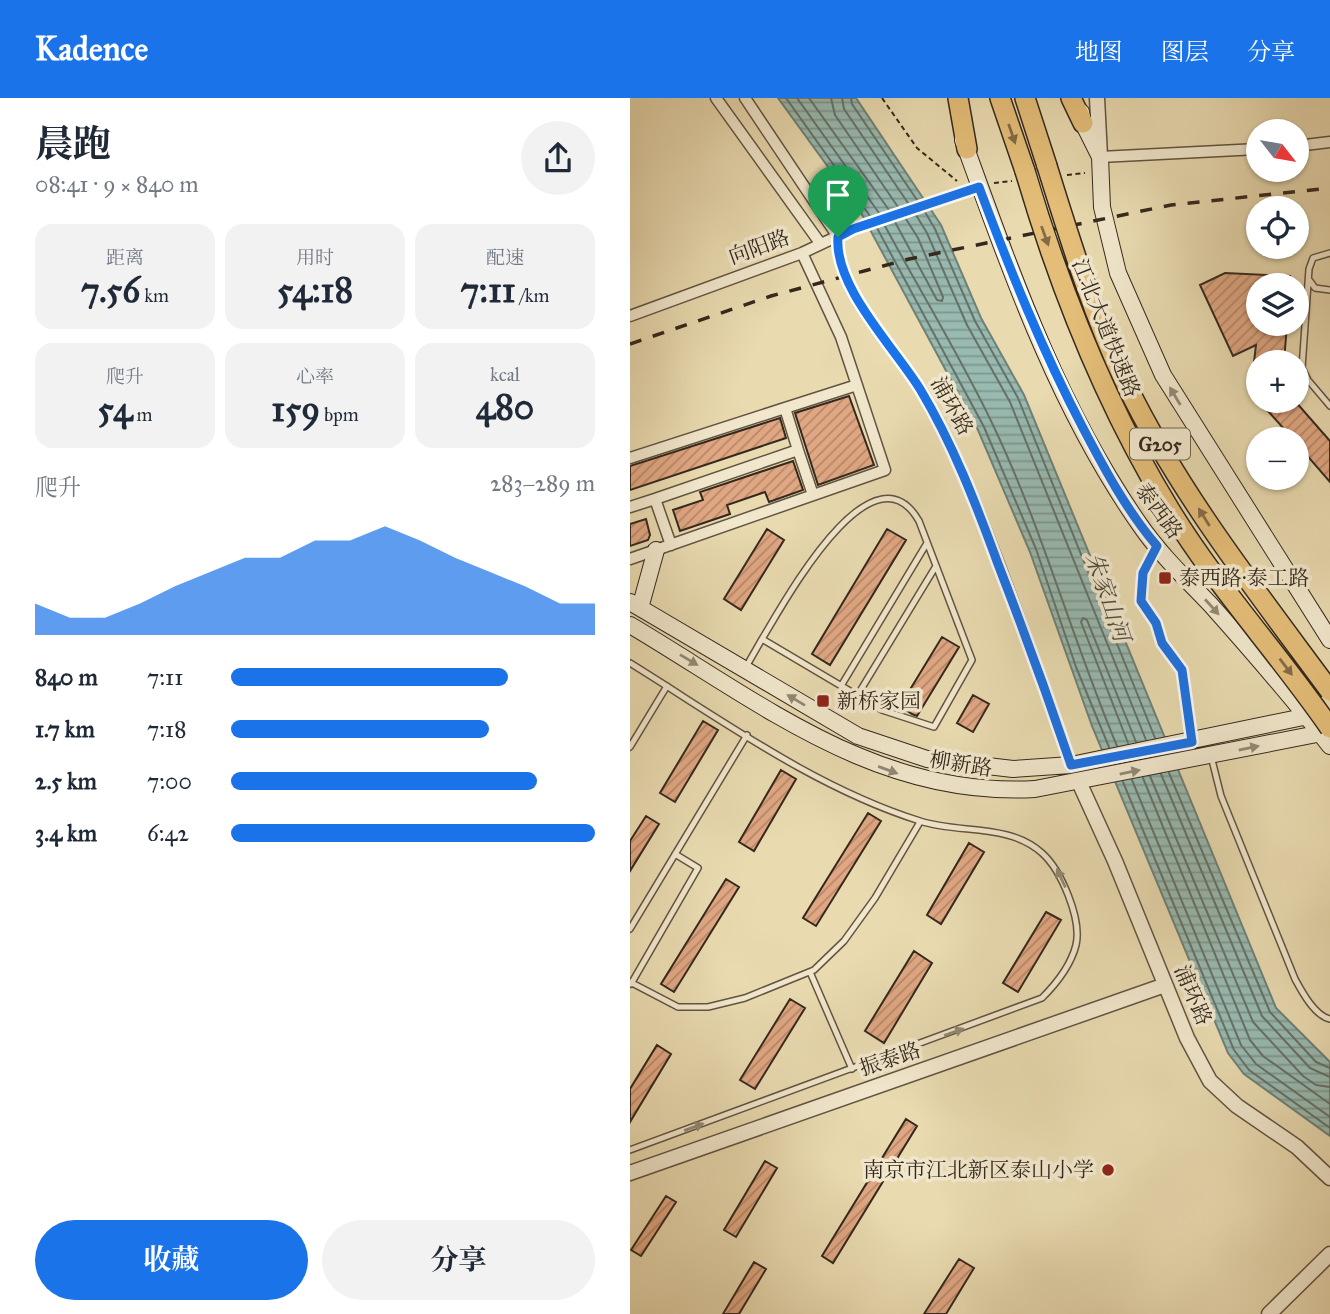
<!DOCTYPE html>
<html lang="zh">
<head>
<meta charset="utf-8">
<style>
	:root { --surface:#fff; --page:#f2f2f3; --text:#1f2937; --muted:#747a83; --accent:#1a73e8 }
	body { margin:0; font-family:"IM FELL Great Primer","Noto Serif SC",serif; background:var(--page); color:var(--text); height:100vh; display:flex; flex-direction:column; font-size:26px; white-space:nowrap }
	* { box-sizing:border-box; margin:0 }
	p { font-size:23px; color:var(--muted) }
	.icon { flex:none; width:38px; height:38px; fill:none; stroke:currentColor; stroke-width:2; stroke-linecap:round; stroke-linejoin:round }
	.map { position:relative; flex:1; overflow:hidden }
	.details { display:flex; flex-direction:column; background:var(--surface); width:630px }
	.details>* { flex:none }
	.needle { width:46px; rotate:121deg }
	.tools { position:absolute; left:616px; top:21px; display:grid; gap:14px }
	.tools a { display:grid; place-items:center; width:63px; height:63px; border-radius:50%; background:var(--surface); box-shadow:0 2px 5px #0004; font-size:35px }
	.pin { position:absolute; display:grid; place-items:center; width:60px; height:60px; color:#fff; margin:-72px -30px; border-radius:50% 50% 50% 0; rotate:-45deg; box-shadow:0 0 7px #0007 }
	.pin .icon { rotate:45deg }
	.round { display:grid; place-items:center; flex:none; width:74px; height:74px; border-radius:37px; background:var(--page) }
	.headline { display:flex; align-items:center; justify-content:space-between; height:119px; padding:0 35px }
	h1 { font-size:38px; font-weight:700; line-height:52px }
	.stats { display:grid; grid-template-columns:repeat(3,1fr); gap:10px; height:119px; padding:7px 35px }
	.stats div { display:grid; align-content:center; border-radius:18px; background:var(--page); text-align:center }
	.stats b { font-size:35px; font-weight:700 }
	.stats small { font-size:19px; font-weight:400 }
	.stats p { font-size:19px }
	.chart { height:196px; padding:14px 35px }
	.chart p { display:flex; justify-content:space-between }
	.chart svg { width:100%; height:126px; margin-top:7px; fill:var(--accent); opacity:.7 }
	.button { display:flex; gap:14px; margin-top:auto; padding:14px 35px }
	.button a { flex:1; height:80px; border-radius:42px; background:var(--accent); color:#fff; font-size:28px; font-weight:700; line-height:80px; text-align:center }
	.button a+a { background:var(--page); color:var(--text) }
	ul { padding:0 35px; list-style:none; font-size:23px }
	li { display:grid; grid-template-columns:112px 84px 1fr; align-items:center; height:52px }
	li i { height:18px; border-radius:9px; background:var(--accent) }
	header { display:flex; align-items:center; gap:42px; box-sizing:border-box; height:98px; padding:0 35px; background:var(--accent); color:#fff }
	header strong { font-size:33px }
	nav { display:flex; gap:38px; margin-inline-start:auto; font-size:24px }
	main { display:flex; flex:1; min-height:0 }
	.map>svg:first-child { display:block }
</style>
</head>
<body>
<header>
<strong>Kadence</strong>
<nav><a>地图</a><a>图层</a><a>分享</a></nav>
</header>
<main>
<section class="details">
<div class="headline"><div><h1>晨跑</h1><p>08:41 · 9 × 840 m</p></div><a class="round"><svg class="icon" aria-label="share" viewBox="0 0 24 24"><path d="M12 15V3M7 8l5-5 5 5M5 13v7h14v-7"/></svg></a></div>
<div class="stats">
<div><p>距离</p><b>7.56<small> km</small></b></div>
<div><p>用时</p><b>54:18</b></div>
<div><p>配速</p><b>7:11<small> /km</small></b></div>
</div>
<div class="stats">
<div><p>爬升</p><b>54<small> m</small></b></div>
<div><p>心率</p><b>159<small> bpm</small></b></div>
<div><p>kcal</p><b>480</b></div>
</div>
<div class="chart"><p><span>爬升</span>283–289 m</p>
<svg viewBox="0 0 160 44" preserveAspectRatio="none"><path d="M0 44V33L10 38L20 38L30 33L40 27L50 22L60 17L70 17L80 11L90 11L100 6L110 11L120 17L130 22L140 27L150 33L160 33V44z"/></svg>
</div>
<ul>
<li><b>840 m</b>7:11<i style="width:76%"></i></li>
<li><b>1.7 km</b>7:18<i style="width:71%"></i></li>
<li><b>2.5 km</b>7:00<i style="width:84%"></i></li>
<li><b>3.4 km</b>6:42<i style="width:100%"></i></li>
</ul>
<div class="button"><a>收藏</a><a>分享</a></div>
</section>
<div class="map">
<svg width="700" height="1216" viewBox="0 0 700 1216">
	<defs>
		<pattern id="water-rules" width="6" height="5" patternUnits="userSpaceOnUse" patternTransform="scale(1.75)"><rect width="6" height="5" fill="#98bab1"/><path d="M0 2.5h6" fill="none" stroke="#7d978f"/></pattern>
		<pattern id="building-hatch" width="6" height="6" patternUnits="userSpaceOnUse" patternTransform="scale(1.75)"><rect width="6" height="6" fill="#e0a782"/><path d="M-1 1l2-2M0 6l6-6M5 7l2-2" fill="none" stroke="#b6886a"/></pattern>
	</defs>
	<rect width="100%" height="100%" fill="#e9dab0"/>
	<filter id="stains"><feTurbulence type="fractalNoise" baseFrequency=".00286" numOctaves="4"/><feColorMatrix values="0 0 0 0 .2 0 0 0 0 .09 0 0 0 0 .02 0 0 0 .5 -.17"/></filter>
	<radialGradient id="worn" r=".72"><stop offset=".6" stop-color="#630" stop-opacity="0"/><stop offset="1" stop-color="#630" stop-opacity=".3"/></radialGradient>
	<path fill="url(#water-rules)" stroke="#708076" stroke-width="2" d="M148,0H226L311,127L351,220L394,297L646,910L700,964V1038L614,976L598,955L462,628L400,454L348,332L230,113Z"/>
	<g fill="none" stroke-linecap="round" stroke-linejoin="round">
		<path stroke="#667168" stroke-width="2" d="M156,0L240,118
			M167,0L249,115
			M179,0L259,112
			M201,0L205,17L268,109
			M212,0L214,11L278,105
			M221,0L222,6L287,102
			M295,114L305,131L345,223L388,300L525,640
			M286,117L297,135L337,227L380,304L516,642
			M265,124L307,202L312,203L313,199L288,140L276,121
			M255,128C290,193 330,258 362,325C412,429 442,541 487,648
			M247,130L354,329L406,451L446,569L479,649
			M498,645L451,524L453,520L457,522L506,644
			M539,675L640,914L686,964L700,970
			M531,676L632,918L680,970L700,979
			M520,678L623,924L673,978L686,987L700,989
			M513,680L620,942L633,958L700,1006
			M502,682L611,947L626,966L700,1019
			M493,684L604,952L619,972L700,1030"/>
	</g>
	<path fill="url(#building-hatch)" stroke="#34281e" stroke-width="2" d="M595,175L660,178L659,187H628V226H657L654,264H624L626,247L603,258L570,187Z
		M219,298L244,367L188,387L165,315Z
		M629,303H665L700,343V384L667,346V341H663Z
		M150,320L156,340L0,392V368Z
		M163,363L173,392L139,404L135,394L97,407L100,416L50,433L43,412L73,402L70,394Z
		M16,421L20,437L18,442L0,448V426Z
		M137,431L154,442L111,512L94,501Z
		M257,431L276,442L200,567L182,556Z
		M312,539L329,549L287,618L282,616L270,608Z
		M343,597L359,606L343,634L327,625Z
		M73,623L88,632L45,704L30,695Z
		M151,672L166,681L124,753L109,744Z
		M238,715L251,723L186,828L173,820Z
		M16,718L29,726L0,773V743Z
		M339,745L354,754L311,826L297,817Z
		M96,781L109,789L44,894L31,886Z
		M416,814L431,822L388,894L373,885Z
		M284,853L302,865L254,945L235,933Z
		M160,901L175,910L125,991L110,982Z
		M27,947L41,956L0,1024V991Z
		M276,1021L287,1028L203,1165L192,1158Z
		M135,1063L147,1070L106,1139L94,1132Z
		M36,1098L46,1104L11,1158L1,1152Z
		M329,1161L344,1170L316,1216H294Z
		M124,1164L136,1171L109,1216H93Z"/>
	<g fill="none" stroke-linecap="round" stroke-linejoin="round">
		<g stroke="#615442" stroke-width="8">
			<path id="service" d="M700,155L683,160L679,171L672,270L678,282L700,308
				M680,183L685,190L700,192
				M0,565C92,622 185,690 290,723C329,736 379,725 412,755C431,772 452,821 446,847C441,867 427,885 412,900L0,1052
				M116,569L132,541C153,507 242,341 289,423L342,562L304,629L252,612L132,541
				M211,588L297,445
				M227,598L306,468
				M0,649L37,588
				M581,658L591,698L665,881C672,894 685,918 700,921
				M0,831L117,637
				M180,874L222,971
				M0,884L48,909H78L115,900L184,872L214,843L245,800L290,724
				M1,886L68,770L45,756"/>
		</g>
		<g stroke="#615442" stroke-width="13">
			<path id="minor" d="M86,0L190,145
				M115,0L208,139C204,190 264,249 290,291C323,346 346,406 369,466C394,532 418,599 441,667
				M667,48L700,44
				M470,59L628,51
				M0,218L172,155L223,131L349,89
				M168,352L183,397
				M0,360L155,310
				M0,409L25,401
				M41,447L25,401L168,352L155,310L227,287
				M0,461L255,372L211,239L172,155"/>
		</g>
		<g stroke="#615442" stroke-width="17">
			<path id="tertiary" d="M467,0L470,58
				M449,684L485,763L557,940L580,983L607,1008L667,1049L700,1080
				M0,1075L535,887
				M639,1216L700,1156"/>
		</g>
		<g stroke="#34281e" stroke-width="18">
			<path id="secondary" d="M451,14L453,25L470,59L472,109L488,175L533,277L700,542
				M333,42C381,174 428,310 510,427C529,455 556,481 580,506C621,552 662,599 700,648
				M0,504L228,638L297,661L383,671L441,667L683,617
				M10,510L26,452
				M0,527C130,604 246,700 405,691L697,634"/>
		</g>
		<g stroke="#34281e" stroke-width="22">
			<path id="trunk" d="M328,0L337,51
				M370,0L395,73
				M395,0L417,68
				M441,0L453,25"/>
		</g>
		<path stroke="#34281e" stroke-width="2" stroke-dasharray="5 3.5" stroke-linecap="butt" d="M252,0L287,50L327,83
			M437,77L455,75
			M364,85L382,83
			M520,462L510,487L511,503L526,525L532,545L552,572L560,627"/>
		<use href="#service" stroke="#f1e7cc" stroke-width="5"/>
		<use href="#minor" stroke="#f1e7cc" stroke-width="10"/>
		<use href="#tertiary" stroke="#f1e7cc" stroke-width="14"/>
		<use href="#secondary" stroke="#f1e7cc" stroke-width="16"/>
		<use href="#trunk" stroke="#e4bd78" stroke-width="19"/>
		<path stroke="#34281e" stroke-width="3.5" stroke-dasharray="12 12" stroke-linecap="butt" d="M0,246L141,198L279,161L541,107L700,90"/>
		<g stroke="#34281e" stroke-width="22" stroke-linecap="butt">
			<path id="trunk-bridge" d="M417,68C440,142 463,217 497,288C551,398 628,495 700,593
				M395,73C430,192 475,306 540,412C587,489 649,556 700,630"/>
		</g>
		<use href="#trunk-bridge" stroke="#e4bd78" stroke-width="19"/>
	</g>
	<defs><path id="oneway-solid" d="M-6-.8H1V-3.2L6.5 0L1 3.2V.8H-6Z" transform="scale(1.75)"/></defs>
	<g fill="#836b46">
		<use href="#oneway-solid" transform="translate(382 36) rotate(71)"/>
		<use href="#oneway-solid" transform="translate(415 138) rotate(70)"/>
		<use href="#oneway-solid" transform="translate(574 419) rotate(-122)"/>
		<use href="#oneway-solid" transform="translate(656 569) rotate(53)"/>
	</g>
	<g fill="#928875">
		<use href="#oneway-solid" transform="translate(545 298) rotate(-121)"/>
		<use href="#oneway-solid" transform="translate(582 509) rotate(48)"/>
		<use href="#oneway-solid" transform="translate(59 562) rotate(31)"/>
		<use href="#oneway-solid" transform="translate(166 602) rotate(-149)"/>
		<use href="#oneway-solid" transform="translate(619 650) rotate(-12)"/>
		<use href="#oneway-solid" transform="translate(258 672) rotate(20)"/>
		<use href="#oneway-solid" transform="translate(500 674) rotate(-11)"/>
		<use href="#oneway-solid" transform="translate(431 780) rotate(-115)"/>
		<use href="#oneway-solid" transform="translate(324 934) rotate(-20)"/>
		<use href="#oneway-solid" transform="translate(64 1029) rotate(-20)"/>
	</g>
	<g fill="none" stroke-linecap="round" stroke-linejoin="round">
		<g stroke="#fff" stroke-width="14">
			<path id="route" d="M349,89C380,172 412,252 453,330C475,372 497,413 527,448L513,475L511,503L526,525L532,545L552,572L562,644L441,667C418,599 394,533 368,466C346,406 323,346 290,291C264,249 204,189 208,139L223,131Z"/>
		</g>
		<use href="#route" stroke="#1a73e8" stroke-width="9"/>
	</g>
	<g fill="#8f2418" stroke="#f1e7cc" stroke-width="2.5">
		<rect x="528" y="473" width="14" height="14" rx="3.5"/>
		<rect x="186" y="596" width="14" height="14" rx="3.5"/>
		<circle cx="478" cy="1072" r="7"/>
	</g>
	<g text-anchor="middle" dominant-baseline="central" stroke-width="7" stroke-linejoin="round" paint-order="stroke">
		<rect fill="#f1e7cc" stroke="#6d6152" stroke-width="2" x="500" y="330.5" width="60" height="31" rx="5"/>
		<g font-size="19" font-weight="bold" fill="#34281e">
			<text x="530" y="346">G205</text>
		</g>
		<g font-size="21" fill="#34281e" stroke="#f1e7cc">
			<text transform="translate(129 149) rotate(-20)">向阳路</text>
			<text transform="translate(476 230) rotate(68)">江北大道快速路</text>
			<text transform="translate(322 308) rotate(61)">浦环路</text>
			<text transform="translate(529 413) rotate(54)">泰西路</text>
			<text transform="translate(331 666) rotate(9)">柳新路</text>
			<text transform="translate(563 897) rotate(67)">浦环路</text>
			<text transform="translate(260 961) rotate(-19)">振泰路</text>
		</g>
		<g font-size="21" fill="#34281e" stroke="#f1e7cc" text-anchor="start">
			<text x="549" y="480">泰西路·泰工路</text>
			<text x="207" y="603">新桥家园</text>
			<text x="464" y="1072" text-anchor="end">南京市江北新区泰山小学</text>
		</g>
		<g font-size="23" font-style="italic" fill="#4d4c43" stroke="#f1e7cc">
			<text transform="translate(478 499) rotate(71)">朱家山河</text>
		</g>
	</g>
	<rect width="100%" height="100%" filter="url(#stains)"/>
	<rect width="100%" height="100%" fill="url(#worn)"/>
</svg>
<div class="tools">
<a><svg class="needle" viewBox="-14 -14 28 28"><path d="M0-13l5 13h-10z" fill="#e53935"/><path d="M0 13l5-13h-10z" fill="#747a83"/></svg></a>
<a><svg class="icon" aria-label="locate" viewBox="0 0 24 24"><circle cx="12" cy="12" r="6"/><path d="M12 2v4M12 18v4M2 12h4M18 12h4"/></svg></a>
<a><svg class="icon" aria-label="layers" viewBox="0 0 24 24"><path d="M12 4l9 5-9 5-9-5zM3 14l9 5 9-5"/></svg></a>
<a>+</a>
<a>−</a>
</div>
<div class="pin" style="left:208px;top:139px;background:#1e9e55"><svg class="icon" aria-label="arrive" viewBox="0 0 24 24"><path d="M6 21V4h12l-3 4 3 4H6"/></svg></div>
</div>
</main>
</body>
</html>
